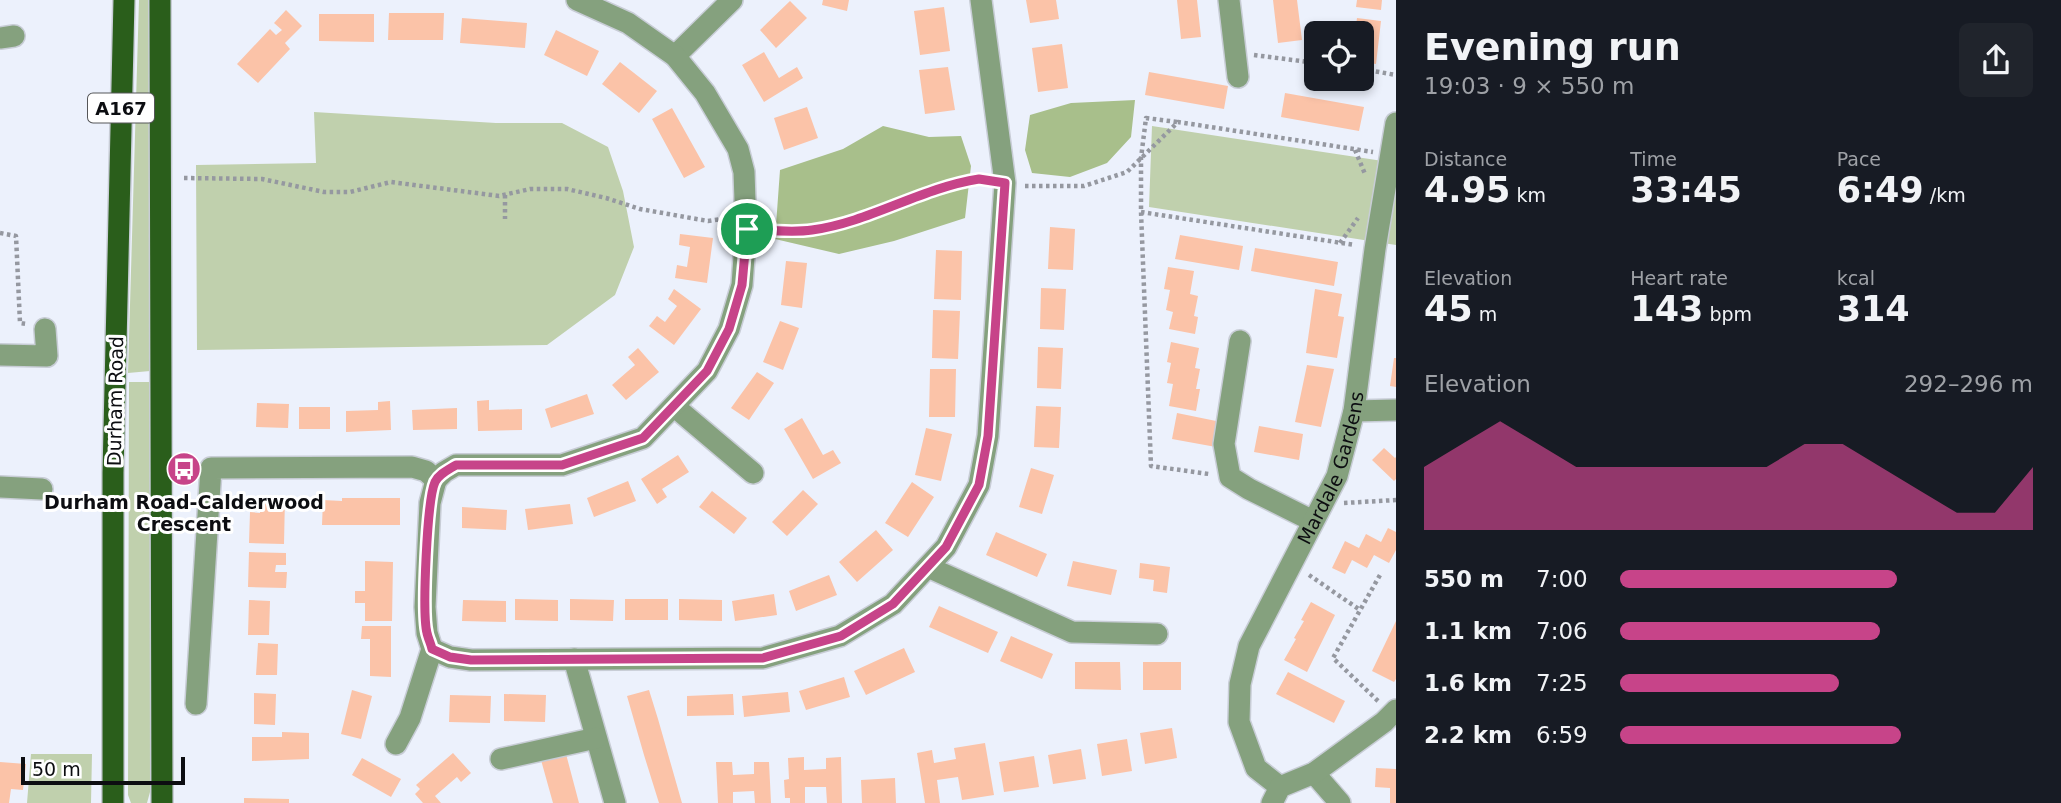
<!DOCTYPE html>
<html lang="en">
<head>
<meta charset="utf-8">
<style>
	:root { --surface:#171b24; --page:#20242c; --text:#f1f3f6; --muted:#9ea1a6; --accent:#c74489 }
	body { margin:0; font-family:"DejaVu Sans",sans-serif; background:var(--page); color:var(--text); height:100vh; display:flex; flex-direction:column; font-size:26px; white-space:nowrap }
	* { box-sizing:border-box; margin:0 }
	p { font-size:23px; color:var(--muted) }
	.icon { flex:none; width:38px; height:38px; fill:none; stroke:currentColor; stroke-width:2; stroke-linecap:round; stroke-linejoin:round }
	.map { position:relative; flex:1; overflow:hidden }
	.details { display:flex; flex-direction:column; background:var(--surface); width:665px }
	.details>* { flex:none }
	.fabs { position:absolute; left:1304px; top:21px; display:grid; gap:14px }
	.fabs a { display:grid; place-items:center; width:70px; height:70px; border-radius:10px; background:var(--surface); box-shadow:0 4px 10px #0003; font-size:35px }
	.scale { position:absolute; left:21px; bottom:18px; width:164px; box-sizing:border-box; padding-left:7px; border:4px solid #0c0d11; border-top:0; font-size:19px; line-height:24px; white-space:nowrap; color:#0c0d11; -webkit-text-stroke:5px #fff; paint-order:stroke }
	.pin { position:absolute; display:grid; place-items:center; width:60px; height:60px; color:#fff; margin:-30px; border:4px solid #fff; border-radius:50%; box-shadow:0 2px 7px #0007 }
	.round { display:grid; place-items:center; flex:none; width:74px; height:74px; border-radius:10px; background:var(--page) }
	.overview { display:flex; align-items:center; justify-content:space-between; height:119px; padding:0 28px }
	h1 { font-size:38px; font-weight:800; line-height:52px }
	.figures { display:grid; grid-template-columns:repeat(3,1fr); gap:10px; height:119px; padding:7px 28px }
	.figures div { display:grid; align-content:center }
	.figures b { font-size:35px; font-weight:800 }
	.figures small { font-size:19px; font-weight:400 }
	.figures p { font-size:19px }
	.chart { height:196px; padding:14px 28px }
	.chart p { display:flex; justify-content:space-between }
	.chart svg { width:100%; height:126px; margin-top:7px; fill:var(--accent); opacity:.7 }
	ul { padding:0 28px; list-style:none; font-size:23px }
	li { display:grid; grid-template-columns:112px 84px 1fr; align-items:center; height:52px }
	li i { height:18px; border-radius:9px; background:var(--accent) }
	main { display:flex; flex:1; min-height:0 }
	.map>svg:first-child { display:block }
</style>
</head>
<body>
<main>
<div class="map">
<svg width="1396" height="803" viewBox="0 0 1396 803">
	<rect width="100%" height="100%" fill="#ecf1fc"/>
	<path fill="#c0d0ad" d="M139,0H151L150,371L128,373Z
		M314,112L496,123H562L608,147L623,191L634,247L615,295L547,345L197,350L196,165L316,163Z
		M1152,126L1396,163V245L1149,207Z
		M129,382H150V792L147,803H131L128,795Z
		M31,754H92L91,803H27Z"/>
	<path fill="#a8bf8b" d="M1135,100L1131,137L1107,163L1070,177L1032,173L1025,150L1030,115L1071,103Z
		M883,126L929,137L961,136L971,166L965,218L894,241L839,254L775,239L780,170L843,149Z"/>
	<path fill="#fbc3a8" d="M823,0H849L847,11L822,5Z
		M1026,0H1056L1059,19L1030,23Z
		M1177,0H1197L1201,37L1181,39Z
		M1273,0H1297L1302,40L1278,43Z
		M1357,0H1382L1381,10L1356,7Z
		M790,1L807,18L776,48L760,30Z
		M944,7L950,51L920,55L914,11Z
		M286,10L302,26L285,43L290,49L258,83L237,64L270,29L276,35L282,30L274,23Z
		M389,13H444L443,40H388Z
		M319,14H374V42L319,41Z
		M462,18L527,23L525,48L460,43Z
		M1357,18L1381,21L1376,64L1362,62V33H1355Z
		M556,30L599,51L587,76L544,55Z
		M1062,44L1068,88L1038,92L1032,48Z
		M764,52L779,78L797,67L803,78L764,102L742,65Z
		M620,62L657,91L639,113L602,84Z
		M948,67L955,110L925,114L919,70Z
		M1149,72L1228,86L1224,109L1145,95Z
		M1285,93L1364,107L1359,131L1281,117Z
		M807,107L818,138L784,150L774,118Z
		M672,108L705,167L684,178L652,119Z
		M1050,227L1075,229L1073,270L1048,269Z
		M680,234L713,238L707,283L675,278L677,265L687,267L690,247L679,245Z
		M1180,235L1243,246L1239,270L1175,259Z
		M1255,248L1338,262L1334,286L1251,271Z
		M936,250L962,251L961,300L934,299Z
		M786,261L807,263L802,308L781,305Z
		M1168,267L1194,271L1190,294L1198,296L1194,316L1198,317L1195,334L1169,329L1173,312L1166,310L1170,290L1164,289Z
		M1041,288L1066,289L1064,330L1040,329Z
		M674,289L701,309L674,345L649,326L657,316L665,322L677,306L668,299Z
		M1315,289L1342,294L1338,316L1344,317L1337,358L1306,353Z
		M933,310L960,311L958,359L932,358Z
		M780,321L799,328L783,370L763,362Z
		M1171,342L1199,348L1195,368L1200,369L1196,389H1200L1196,411L1169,406L1173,384L1167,383L1171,363L1167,362Z
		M1038,347L1063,348L1061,389L1037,388Z
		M638,348L659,372L626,400L612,385L635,365L628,357Z
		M1394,358H1396V387L1390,386Z
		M1307,365L1334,369L1321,427L1295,422Z
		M930,369H956L955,417H929Z
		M757,372L774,383L749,420L731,408Z
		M587,394L594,414L551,428L545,409Z
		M489,400V410L522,409V430L478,431L477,401Z
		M390,401L391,430L346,432V411L378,410V402Z
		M257,403L289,404L288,428L256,427Z
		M1036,406L1061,407L1059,448L1034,447Z
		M299,407H330V429H299Z
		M457,408V429L413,430L412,410Z
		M1177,413L1221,422L1216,447L1172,439Z
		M802,418L823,455L833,450L841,463L813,479L784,429Z
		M1259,426L1303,434L1299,460L1254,452Z
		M926,428L952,434L941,481L915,475Z
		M1384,448L1395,458L1396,457V479L1394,481L1372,460Z
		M678,455L689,472L662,489L667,497L657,504L641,479Z
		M1031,468L1054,475L1042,514L1019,507Z
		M628,481L636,501L594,517L587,498Z
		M912,482L934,497L908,537L885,523Z
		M803,490L818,504L787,536L772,522Z
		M712,491L747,518L734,534L699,507Z
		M260,497H285L284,544L249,543L250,512L260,513Z
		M342,498H400V525H322L323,500L342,501Z
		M570,504L573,524L528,530L525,509Z
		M462,507L507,510L506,530L462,528Z
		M1388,528L1396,532V550L1389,563L1374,555L1367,568L1352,560L1345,574L1332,568L1345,541L1359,548L1366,534L1381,542Z
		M876,530L893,550L857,582L839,562Z
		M996,532L1047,554L1037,577L986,555Z
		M249,552L286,553V565H276L275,572H287L286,588L248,587Z
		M365,561L393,562L392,621H365V603H355V591H365Z
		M1073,561L1117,570L1111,595L1067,586Z
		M1140,563L1170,567L1167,593L1153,591L1154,580L1139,578Z
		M829,575L837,595L796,611L789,591Z
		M774,594L777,615L735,621L732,601Z
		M515,599L558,600V621L515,620Z
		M570,599L614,600L613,621L570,620Z
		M625,599H668V620H625Z
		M679,599L722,600V621L679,620Z
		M249,600L270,601L269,635H248Z
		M463,600L506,601V622L462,621Z
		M1311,602L1335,615L1307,672L1284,660L1296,639L1294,638L1304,621L1301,620Z
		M939,606L998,632L988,653L929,627Z
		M1396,621V679L1394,682L1372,671Z
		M362,626H391V677L370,676V639H361Z
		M1011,636L1053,654L1042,679L1000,661Z
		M258,643L278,644L277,675H256Z
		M904,648L915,672L866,695L854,671Z
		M1075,662H1120L1121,690L1075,689Z
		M1143,662H1181V690H1143Z
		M1288,672L1345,701L1334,723L1276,694Z
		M844,677L850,697L806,710L799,691Z
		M352,690L372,696L361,739L341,734Z
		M649,690L658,719L682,803H659L644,755L627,696Z
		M788,692L790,712L744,717L742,696Z
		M254,693L276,694L275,725L254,724Z
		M504,694L546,695L545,722L504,721Z
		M733,694L734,715L687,716V696Z
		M450,695L491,696L490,723L449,722Z
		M1172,728L1177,758L1145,764L1140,733Z
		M282,732L309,733V759L252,761V737H282Z
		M1127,739L1132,771L1102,776L1097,744Z
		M985,743L994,795L962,800L958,777L937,780L940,803H925L917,753L932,750L934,763L956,759L954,748Z
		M1081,749L1086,779L1053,784L1048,755Z
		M453,753L471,773L461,782L457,777L435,796L441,803H423L415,794L420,789L416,785Z
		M566,754L579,803H553L541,760Z
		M1034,756L1039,787L1004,792L999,762Z
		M804,757V770L826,769V758L841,757L842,803H827L826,787H805V803H790V798H785L784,780L789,779L788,758Z
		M362,758L401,779L391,797L352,775Z
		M0,762L26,764L23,790L11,789L9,803H0Z
		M716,762H732L733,775L754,774V762H769L771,803H755L754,791L733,792V803H718Z
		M1376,768L1396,769V803H1390V788L1375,787Z
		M895,778L896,803H862L861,780Z
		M244,798L289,799V803H244Z"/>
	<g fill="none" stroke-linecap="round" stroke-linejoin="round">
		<g stroke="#c8cdd6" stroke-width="24">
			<g id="minor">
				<path d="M1229,0L1238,77"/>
				<path d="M0,38L14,36"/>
				<path d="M675,56L732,0"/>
				<path d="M1240,341L1224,444L1230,477L1249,489L1313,521"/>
				<path d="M0,355L47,356L45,329"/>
				<path d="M675,407L753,473"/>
				<path d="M1354,411L1396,410"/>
				<path d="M0,487L42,489"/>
				<path d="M928,567L1072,632L1157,634"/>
				<path d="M432,649L450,657L471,660L763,658L840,636L893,604L946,547L979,485L988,436L1005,183L981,0"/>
				<path d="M574,659L615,803"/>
				<path d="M196,704L211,468L412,467L426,471L436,480L444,472L456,465H562L643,438L707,371L729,329L742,285L746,229L744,172L738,149L705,93L675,56L628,23L577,0"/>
				<path d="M396,744L410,718L432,649L427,633L425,607L430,503L436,480"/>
				<path d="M501,759L596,738"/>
				<path d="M1314,773L1340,803"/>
				<path id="s1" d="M1280,787L1256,768L1239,722L1240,684L1249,646L1337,476L1354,411L1375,249L1396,123"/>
				<path d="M1272,803L1280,787L1314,773L1384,722L1396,710"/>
			</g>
		</g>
		<g stroke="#c8cdd6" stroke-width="24">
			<path id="major" d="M160,0L162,803
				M113,803V473L124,0"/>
		</g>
		<path stroke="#9598a0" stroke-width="4.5" stroke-dasharray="3.5 3.5" stroke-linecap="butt" d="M1254,55L1316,63
			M1362,69L1396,75
			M1177,122L1146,118L1141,158V212L1151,466L1209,474
			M1355,150L1365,174
			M184,178L262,179L324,192H350L391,182L499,196L530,189H567L606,198L640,209L708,221L728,218
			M1025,186H1084L1127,172L1178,122L1373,152
			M505,195V219
			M1141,212L1355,245
			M764,230H811L862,217L951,183L985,180
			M0,233L16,236L20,323L27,324
			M1340,243L1358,218
			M1344,503L1396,500
			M1309,575L1360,610
			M1378,701L1333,658L1380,575"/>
		<use href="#minor" stroke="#85a17e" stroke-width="21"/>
		<use href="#major" stroke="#2a5e1b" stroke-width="21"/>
	</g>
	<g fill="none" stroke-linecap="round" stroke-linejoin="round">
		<g stroke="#fff" stroke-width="14">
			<path id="route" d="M979,179L1005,183L988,436L979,485L946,547L893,604L841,636L763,658L471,660L450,657L432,649C431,644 428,638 427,633C422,613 427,500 435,482C439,474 448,470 456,465H562L643,438L707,371L729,329L742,285L747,229C768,230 791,233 812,230C870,222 921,188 979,179Z"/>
		</g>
		<use href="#route" stroke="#c74489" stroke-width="9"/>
	</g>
	<defs>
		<g id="bus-disc" transform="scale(1.75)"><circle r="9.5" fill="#c74489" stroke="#fff"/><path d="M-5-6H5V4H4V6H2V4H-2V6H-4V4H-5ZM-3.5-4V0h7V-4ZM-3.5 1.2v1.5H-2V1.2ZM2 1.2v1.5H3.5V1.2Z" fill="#fff"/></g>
	</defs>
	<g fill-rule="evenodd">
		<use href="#bus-disc" x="184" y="469"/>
	</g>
	<g text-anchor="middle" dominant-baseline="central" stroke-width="6" stroke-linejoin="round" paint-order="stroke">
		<rect fill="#fff" stroke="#555658" stroke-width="2" x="88" y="93.5" width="66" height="29" rx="5"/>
		<g font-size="18" font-weight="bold" fill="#0c0d11">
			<text x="121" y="108">A167</text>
		</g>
		<g font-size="19" fill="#0c0d11" stroke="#fff">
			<text transform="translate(115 401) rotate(-89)">Durham Road</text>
			<text stroke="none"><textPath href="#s1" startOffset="354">Mardale Gardens</textPath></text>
		</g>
		<g font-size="19" font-weight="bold" fill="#0c0d11" stroke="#fff">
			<text x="184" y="502">Durham Road-Calderwood<tspan x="184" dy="22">Crescent</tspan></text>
		</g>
	</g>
</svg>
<div class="fabs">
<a><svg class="icon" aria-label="locate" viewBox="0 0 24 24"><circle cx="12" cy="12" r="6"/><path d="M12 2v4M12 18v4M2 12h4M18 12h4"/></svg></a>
</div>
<div class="scale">50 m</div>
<div class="pin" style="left:747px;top:229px;background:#1e9e55"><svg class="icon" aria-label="arrive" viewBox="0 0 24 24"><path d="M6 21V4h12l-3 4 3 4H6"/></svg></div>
</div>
<section class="details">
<div class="overview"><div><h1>Evening run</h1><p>19:03 · 9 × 550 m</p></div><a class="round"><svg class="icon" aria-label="share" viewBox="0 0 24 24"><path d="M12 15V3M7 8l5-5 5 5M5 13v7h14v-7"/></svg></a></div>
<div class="figures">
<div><p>Distance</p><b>4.95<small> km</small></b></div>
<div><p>Time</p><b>33:45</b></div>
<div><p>Pace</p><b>6:49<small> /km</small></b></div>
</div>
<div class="figures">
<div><p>Elevation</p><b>45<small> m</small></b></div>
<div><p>Heart rate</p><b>143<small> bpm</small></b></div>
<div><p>kcal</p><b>314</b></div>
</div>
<div class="chart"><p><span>Elevation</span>292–296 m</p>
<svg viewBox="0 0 160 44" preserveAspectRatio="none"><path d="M0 44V22L10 14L20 6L30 14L40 22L50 22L60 22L70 22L80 22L90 22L100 14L110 14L120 22L130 30L140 38L150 38L160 22V44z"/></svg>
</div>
<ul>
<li><b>550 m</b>7:00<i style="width:67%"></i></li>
<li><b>1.1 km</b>7:06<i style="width:63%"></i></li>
<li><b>1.6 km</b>7:25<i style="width:53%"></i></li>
<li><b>2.2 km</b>6:59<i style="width:68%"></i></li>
</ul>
</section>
</main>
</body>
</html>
